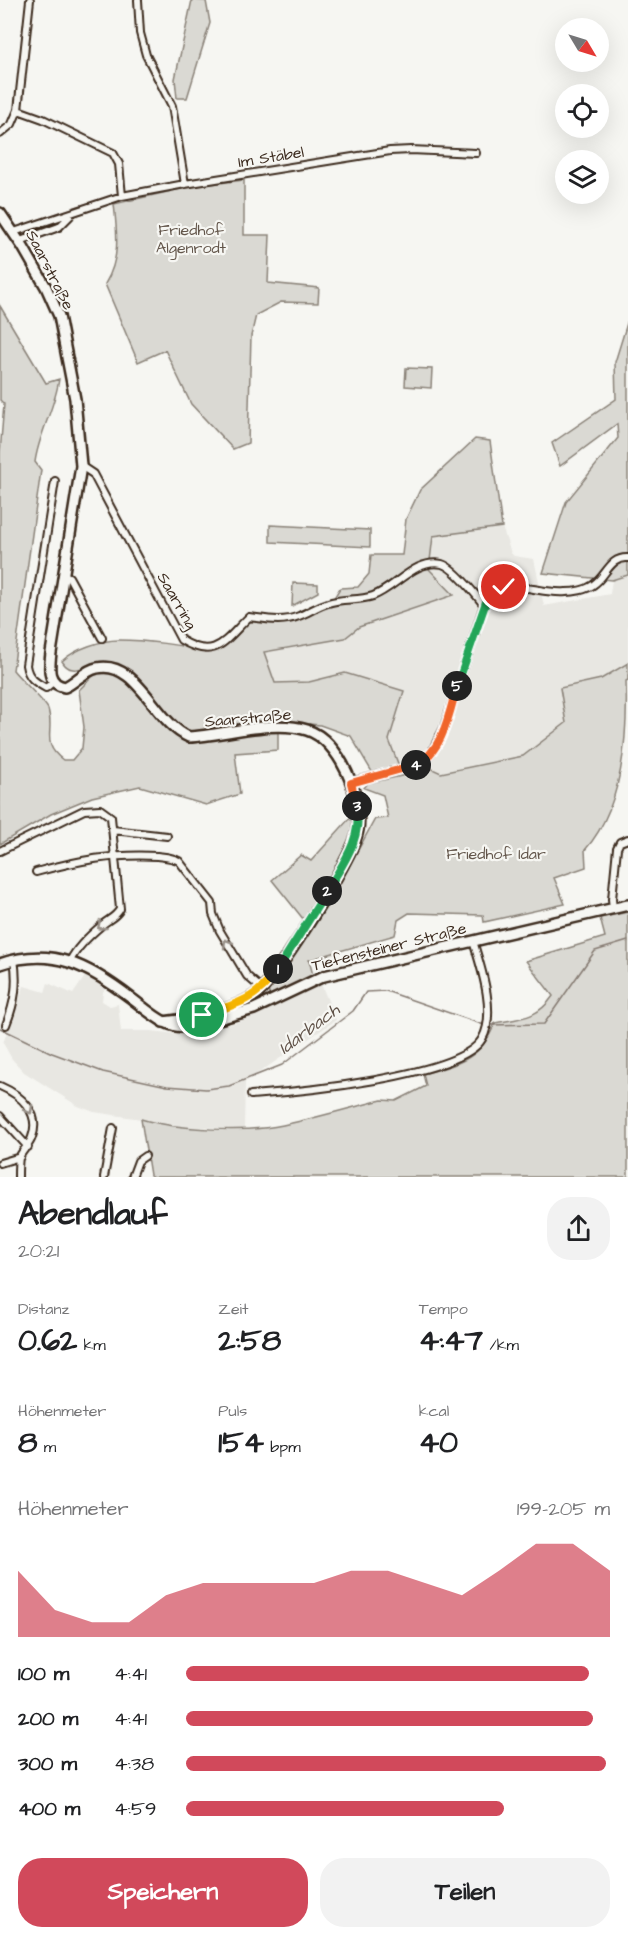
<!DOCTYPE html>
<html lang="de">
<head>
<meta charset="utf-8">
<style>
	:root { --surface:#fff; --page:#f2f2f2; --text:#202124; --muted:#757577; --accent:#d1495b }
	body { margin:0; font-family:"Architects Daughter",sans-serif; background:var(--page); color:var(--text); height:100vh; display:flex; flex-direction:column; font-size:22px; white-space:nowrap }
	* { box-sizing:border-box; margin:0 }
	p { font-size:20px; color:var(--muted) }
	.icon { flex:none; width:33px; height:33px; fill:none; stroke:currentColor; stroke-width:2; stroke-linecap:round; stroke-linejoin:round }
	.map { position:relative; height:1177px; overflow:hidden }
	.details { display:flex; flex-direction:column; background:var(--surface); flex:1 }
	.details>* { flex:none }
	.needle { width:39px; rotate:128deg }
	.controls { position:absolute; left:555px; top:18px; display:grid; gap:12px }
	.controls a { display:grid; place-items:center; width:54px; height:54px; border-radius:50%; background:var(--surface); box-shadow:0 6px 24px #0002; font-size:30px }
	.pin { position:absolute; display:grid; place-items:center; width:51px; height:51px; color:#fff; margin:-26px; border:3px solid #fff; border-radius:50%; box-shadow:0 2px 6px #0007 }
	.km { position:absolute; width:30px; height:30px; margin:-15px; border-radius:50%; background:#222; color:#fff; font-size:16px; line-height:30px; text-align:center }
	.round { display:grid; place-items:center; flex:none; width:63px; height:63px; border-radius:24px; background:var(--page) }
	.head { display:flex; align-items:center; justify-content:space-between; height:102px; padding:0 18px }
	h1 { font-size:33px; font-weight:700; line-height:45px }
	.stats { display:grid; grid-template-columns:repeat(3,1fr); gap:9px; height:102px; padding:6px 18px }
	.stats div { display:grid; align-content:center }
	.stats b { font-size:30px; font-weight:700 }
	.stats small { font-size:16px; font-weight:400 }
	.stats p { font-size:16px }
	.chart { height:168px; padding:12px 18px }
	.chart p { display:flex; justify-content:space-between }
	.chart svg { width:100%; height:108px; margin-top:6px; fill:var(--accent); opacity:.7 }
	.cta { display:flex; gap:12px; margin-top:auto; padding:12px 18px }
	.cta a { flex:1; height:69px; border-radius:24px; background:var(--accent); color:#fff; font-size:24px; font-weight:700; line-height:69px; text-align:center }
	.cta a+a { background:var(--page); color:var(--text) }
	ul { padding:0 18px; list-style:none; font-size:20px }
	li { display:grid; grid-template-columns:96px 72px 1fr; align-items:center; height:45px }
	li i { height:15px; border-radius:8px; background:var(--accent) }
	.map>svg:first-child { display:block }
</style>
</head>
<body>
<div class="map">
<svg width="628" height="1177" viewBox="0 0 628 1177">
	<rect width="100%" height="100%" fill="#f6f6f2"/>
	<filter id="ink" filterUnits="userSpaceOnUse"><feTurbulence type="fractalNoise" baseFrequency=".0167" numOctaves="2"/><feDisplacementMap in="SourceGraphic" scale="12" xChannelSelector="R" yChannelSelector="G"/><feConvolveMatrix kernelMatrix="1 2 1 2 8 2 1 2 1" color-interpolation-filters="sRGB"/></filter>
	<g filter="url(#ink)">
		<path fill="#e8e7e2" d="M502,527L511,553L514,556L534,559L544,606L610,594L612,580L628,575V663L601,679L560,688L566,723L523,756L441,773L415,760L399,766L389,740L345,673L309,682L275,683L264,652L345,638L359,627L454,594L429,569L433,536Z
			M86,975L106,987L103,992L102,1001L110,1006L118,1004L121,1031H151L179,1034L208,1030L238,1022L321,984L336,1020L245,1082L244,1129L165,1126L141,1119L94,1112L78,1106L24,1072L12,1059L3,1043L24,986L45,992L48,983L73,994Z"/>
		<path fill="#dad9d3" stroke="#8a8278" stroke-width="1.5" d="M192,0L206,1L210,23L187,98H177L175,79Z
			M244,180V235H270L268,283L319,288L318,303L281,302L256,315L251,336L248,443L233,449L191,404L165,350L138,362L105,284C121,258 117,232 114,204L194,186Z
			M0,306L46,383L59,379C55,408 39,433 35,462L41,470L13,670C20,679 45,702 48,709C55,731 40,743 63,760H72L82,748L84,727L79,690L96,673L100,665C86,663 72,678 62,661C75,649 101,640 119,640C141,640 187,645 207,652L222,646L245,623L258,620L279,623L297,619L329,606L340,588L358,587L369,574L371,555H402L406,519L420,490L475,439L490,441L502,527L433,536L429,569L454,595L359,627L345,638L264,652L275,683L309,682L345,673L404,691L389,740L399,766L372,772L351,736L320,725L288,722L278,731V750L235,753L240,794L206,805L140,786L92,797L51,814L0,844V453L4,404L0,400Z
			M628,320V575L612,580L543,573L566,502L618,438L617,424L560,466L552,443L616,399L615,362Z
			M406,368L432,369L431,388L405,386Z
			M270,525L370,530V547L270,542Z
			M293,583L318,584V592L292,606Z
			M628,663V680L626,681C628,736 623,807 585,850L586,867L554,878L565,904L484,922L483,915L409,913L398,920L395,935L309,960L313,975L270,997L268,990L333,896L375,819L388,818L383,795L364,788L368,783L411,774L426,766L441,773L523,756L566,723L560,688L601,679Z
			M349,819L355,821C353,851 322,895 304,920L272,880L301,855L311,861Z
			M628,912V1177H153L150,1175L141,1119C178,1130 245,1133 283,1125C316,1118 349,1108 382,1100L396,1101L426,1086L423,1074C458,1064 481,1060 495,1023C521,1018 537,1019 553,996L526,961L605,937L600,918Z"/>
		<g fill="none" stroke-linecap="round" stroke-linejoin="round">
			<path stroke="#857a71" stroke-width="1.5" d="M488,1025L544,1024L595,951L628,941
				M0,1028L52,1053L103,1072L167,1086L206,1089L229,1086L282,1065L353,1011L366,992L386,991L484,1025"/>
			<g stroke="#3b2a1e" stroke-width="10">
				<path id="street" d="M138,0L140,33L146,55L172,106L185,184
					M18,110L43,119L113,153L119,164L122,196
					M0,134L12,124L18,110L30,0
					M14,232L122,196L185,184L390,151L411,150L476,153
					M20,241L59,227L70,216
					M81,466L93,474L181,640C216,661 224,641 249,617C266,619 282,623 299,616C309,612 318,606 328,603C342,598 359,601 373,596C395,588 416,558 442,564C454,567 476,595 484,605
					M64,575L69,577L102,638
					M53,682L46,688C35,682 28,678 26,665L55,481
					M351,782L411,767L425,760L431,753L444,728L484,605C502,572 536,595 566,592C574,592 586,590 593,585C607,576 609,557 628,558
					M113,830L167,836
					M0,851L84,810L100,809L111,817L120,909C116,917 109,919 102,925C90,935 77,947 70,961
					M36,872C76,861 115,853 157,856C165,857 172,857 179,861L212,903L213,914L220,931L247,976L262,989
					M613,909L612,899L617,848L620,842L628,839
					M6,1025C15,1002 18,984 14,959
					M0,1086C21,1095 41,1113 32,1137C30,1145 22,1150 19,1158C18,1163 18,1171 18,1177
					M251,1095C295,1092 460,1077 482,1039C497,1014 481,967 473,941
					M0,1116L28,1147
					M0,1163L20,1157
					M104,1177L113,1128
					M132,1177L138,1161L145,1156"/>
			</g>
			<g stroke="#3b2a1e" stroke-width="14">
				<path id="secondary" d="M0,213L23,247L46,287L59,316L75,399L81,466L51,653C49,668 47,684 65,687C76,682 85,670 97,668C137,659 155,723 189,737C225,735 273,719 307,730C340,740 363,799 358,830C354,856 278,976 258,993C235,1011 191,1019 163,1022"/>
			</g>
			<g stroke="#3b2a1e" stroke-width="14">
				<path id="primary" d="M0,964C53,946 89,966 131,998C150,1012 165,1029 191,1027L254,1009L324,976L628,905"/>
			</g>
			<use href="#street" stroke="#f6f6f2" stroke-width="6"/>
			<use href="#secondary" stroke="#f6f6f2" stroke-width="9"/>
			<use href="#primary" stroke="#f6f6f2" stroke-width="9"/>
		</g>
		<defs><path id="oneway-chevron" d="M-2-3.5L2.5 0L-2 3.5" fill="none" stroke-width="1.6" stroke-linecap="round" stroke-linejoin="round" transform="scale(1.5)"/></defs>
		<g stroke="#989088">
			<use href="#oneway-chevron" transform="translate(101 926) rotate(139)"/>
			<use href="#oneway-chevron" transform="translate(227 943) rotate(-121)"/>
			<use href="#oneway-chevron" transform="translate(29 1110) rotate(61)"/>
		</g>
	</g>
	<g fill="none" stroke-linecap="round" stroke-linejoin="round" filter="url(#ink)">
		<g stroke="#fff" stroke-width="12">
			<path id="split-1" d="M202,1015C236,1005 258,999 278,969"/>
		</g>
		<g stroke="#fff" stroke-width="12">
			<path id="split-2" d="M278,969L327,891"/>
		</g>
		<g stroke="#fff" stroke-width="12">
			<path id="split-3" d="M327,891C343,863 362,840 357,806"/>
		</g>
		<g stroke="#fff" stroke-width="12">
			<path id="split-4" d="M357,806L351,783L416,765"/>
		</g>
		<g stroke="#fff" stroke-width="12">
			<path id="split-5" d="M416,765C443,751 449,714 457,686"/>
		</g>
		<g stroke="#fff" stroke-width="12">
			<path id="split-6" d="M457,686L487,599"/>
		</g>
		<g stroke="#fff" stroke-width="12">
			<path id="split-7" d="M487,599L497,590L504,587"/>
		</g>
		<use href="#split-1" stroke="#f5b400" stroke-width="8"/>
		<use href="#split-2" stroke="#22a559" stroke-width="8"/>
		<use href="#split-3" stroke="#22a559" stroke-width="8"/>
		<use href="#split-4" stroke="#f0652b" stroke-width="8"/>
		<use href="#split-5" stroke="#f0652b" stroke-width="8"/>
		<use href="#split-6" stroke="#22a559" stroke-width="8"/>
		<use href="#split-7" stroke="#f5b400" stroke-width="8"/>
	</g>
	<g text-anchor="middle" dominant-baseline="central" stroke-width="4.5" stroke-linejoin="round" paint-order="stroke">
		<g font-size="16" fill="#3b2a1e" stroke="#f6f6f2">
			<text transform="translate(271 157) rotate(-9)">Im Stäbel</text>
			<text transform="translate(50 270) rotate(63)">Saarstraße</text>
			<text transform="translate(177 601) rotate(60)">Saarring</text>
			<text transform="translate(248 718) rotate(-5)">Saarstraße</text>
			<text transform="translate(389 947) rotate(-14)">Tiefensteiner Straße</text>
		</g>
		<g font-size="16" fill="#63564b" stroke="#f6f6f2">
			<text x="191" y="230">Friedhof<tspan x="191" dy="18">Algenrodt</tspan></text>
			<text x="496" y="854">Friedhof Idar</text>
		</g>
		<g font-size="18" font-style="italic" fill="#605248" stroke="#f6f6f2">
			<text transform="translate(309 1029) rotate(-37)">Idarbach</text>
		</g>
	</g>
</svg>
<div class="controls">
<a><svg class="needle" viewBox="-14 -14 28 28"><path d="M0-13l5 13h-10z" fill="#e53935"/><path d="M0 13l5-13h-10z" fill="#757577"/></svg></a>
<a><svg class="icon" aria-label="locate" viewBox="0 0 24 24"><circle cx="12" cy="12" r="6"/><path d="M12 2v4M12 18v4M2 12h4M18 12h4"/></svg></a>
<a><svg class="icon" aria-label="layers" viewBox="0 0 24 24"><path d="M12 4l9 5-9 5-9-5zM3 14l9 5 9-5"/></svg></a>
</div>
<div class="pin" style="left:202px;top:1015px;background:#1e9e55"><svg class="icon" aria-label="arrive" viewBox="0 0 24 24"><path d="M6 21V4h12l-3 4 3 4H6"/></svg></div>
<div class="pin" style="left:504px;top:587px;background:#d93025"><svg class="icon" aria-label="check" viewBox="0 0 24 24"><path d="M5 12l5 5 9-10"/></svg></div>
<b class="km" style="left:278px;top:969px">1</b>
<b class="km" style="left:327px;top:891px">2</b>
<b class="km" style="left:357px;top:806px">3</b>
<b class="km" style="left:416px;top:765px">4</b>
<b class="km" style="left:457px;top:686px">5</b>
</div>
<section class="details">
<div class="head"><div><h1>Abendlauf</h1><p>20:21</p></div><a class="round"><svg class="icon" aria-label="share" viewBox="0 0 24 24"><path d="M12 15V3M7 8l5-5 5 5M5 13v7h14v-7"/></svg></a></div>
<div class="stats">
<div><p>Distanz</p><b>0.62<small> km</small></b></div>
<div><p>Zeit</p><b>2:58</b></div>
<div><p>Tempo</p><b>4:47<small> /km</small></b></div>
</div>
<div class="stats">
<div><p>Höhenmeter</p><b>8<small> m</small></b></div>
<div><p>Puls</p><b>154<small> bpm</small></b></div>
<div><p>kcal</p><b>40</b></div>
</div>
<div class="chart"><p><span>Höhenmeter</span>199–205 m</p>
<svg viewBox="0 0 160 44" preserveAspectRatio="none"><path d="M0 44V17L10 33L20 38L30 38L40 27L50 22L60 22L70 22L80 22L90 17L100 17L110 22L120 27L130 17L140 6L150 6L160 17V44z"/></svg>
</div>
<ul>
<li><b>100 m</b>4:41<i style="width:95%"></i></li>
<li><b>200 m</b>4:41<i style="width:96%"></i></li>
<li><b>300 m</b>4:38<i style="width:99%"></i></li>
<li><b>400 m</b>4:59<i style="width:75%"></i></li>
</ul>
<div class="cta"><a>Speichern</a><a>Teilen</a></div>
</section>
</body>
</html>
